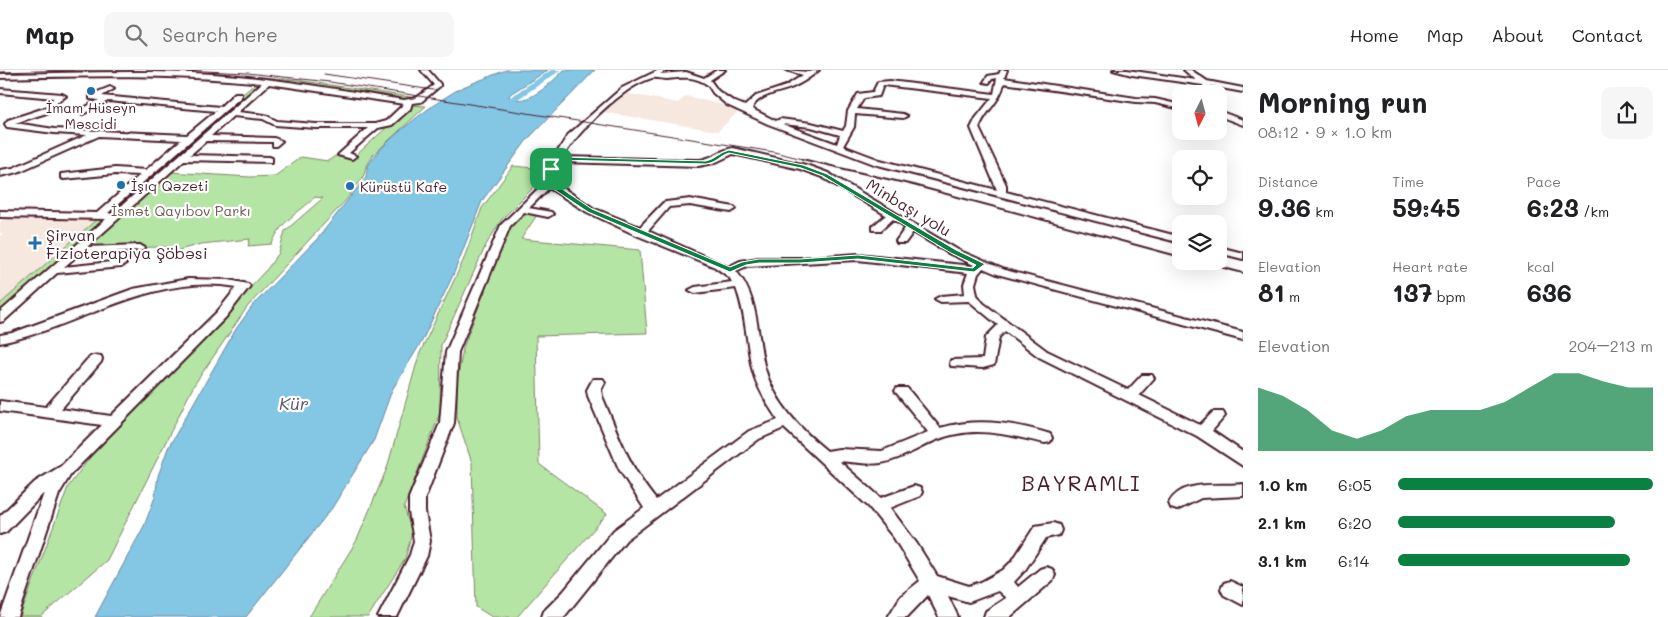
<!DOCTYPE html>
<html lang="en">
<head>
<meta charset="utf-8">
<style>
	:root { --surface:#fff; --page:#f6f6f6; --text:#202124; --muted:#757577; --line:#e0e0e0; --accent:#0b8043 }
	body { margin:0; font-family:Mali,sans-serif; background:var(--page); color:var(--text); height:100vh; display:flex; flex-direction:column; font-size:19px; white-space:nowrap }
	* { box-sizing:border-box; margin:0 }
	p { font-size:16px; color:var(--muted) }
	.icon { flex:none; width:28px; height:28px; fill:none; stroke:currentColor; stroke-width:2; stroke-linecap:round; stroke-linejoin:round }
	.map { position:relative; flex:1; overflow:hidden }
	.details { display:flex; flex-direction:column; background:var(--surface); width:425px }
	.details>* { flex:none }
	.needle { width:32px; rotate:186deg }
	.buttons { position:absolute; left:1172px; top:15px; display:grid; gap:10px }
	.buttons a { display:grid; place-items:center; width:55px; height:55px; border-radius:10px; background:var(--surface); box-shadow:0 5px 20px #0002; font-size:25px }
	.pin { position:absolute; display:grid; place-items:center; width:42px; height:42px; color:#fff; margin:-21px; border-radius:10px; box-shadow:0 2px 8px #0006 }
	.round { display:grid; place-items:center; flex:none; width:52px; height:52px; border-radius:10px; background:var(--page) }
	.head { display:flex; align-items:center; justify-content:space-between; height:85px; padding:0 15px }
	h1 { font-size:28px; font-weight:700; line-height:38px }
	.figures { display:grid; grid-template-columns:repeat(3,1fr); gap:8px; height:85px; padding:5px 15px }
	.figures div { display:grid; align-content:center }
	.figures b { font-size:25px; font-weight:700 }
	.figures small { font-size:14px; font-weight:400 }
	.figures p { font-size:14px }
	.chart { height:140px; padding:10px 15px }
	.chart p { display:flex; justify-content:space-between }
	.chart svg { width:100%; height:90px; margin-top:5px; fill:var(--accent); opacity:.7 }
	ul { padding:0 15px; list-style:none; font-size:16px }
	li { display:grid; grid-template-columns:80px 60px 1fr; align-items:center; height:38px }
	li i { height:12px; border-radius:6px; background:var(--accent) }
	header { display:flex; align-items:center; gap:30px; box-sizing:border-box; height:70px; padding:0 25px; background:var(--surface); border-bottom:1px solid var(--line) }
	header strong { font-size:24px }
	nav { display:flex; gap:28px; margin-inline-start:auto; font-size:18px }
	.search { width:350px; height:45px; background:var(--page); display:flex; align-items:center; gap:12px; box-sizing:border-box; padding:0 18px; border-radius:10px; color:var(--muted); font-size:19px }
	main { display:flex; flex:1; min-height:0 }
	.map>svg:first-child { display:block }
</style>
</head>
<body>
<header>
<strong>Map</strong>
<div class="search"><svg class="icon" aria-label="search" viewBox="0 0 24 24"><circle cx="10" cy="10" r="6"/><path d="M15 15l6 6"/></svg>Search here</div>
<nav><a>Home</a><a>Map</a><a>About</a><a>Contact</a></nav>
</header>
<main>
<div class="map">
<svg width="1243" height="547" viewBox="0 0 1243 547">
	<rect width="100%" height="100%" fill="#fff"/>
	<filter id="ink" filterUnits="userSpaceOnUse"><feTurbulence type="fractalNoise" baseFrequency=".02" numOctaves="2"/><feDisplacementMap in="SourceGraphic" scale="10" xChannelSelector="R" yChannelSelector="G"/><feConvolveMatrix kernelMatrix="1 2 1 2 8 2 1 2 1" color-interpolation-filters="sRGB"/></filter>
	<g filter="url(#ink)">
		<path fill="#f6e7df" d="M625,23L678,33L686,26L727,36L739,41L718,61L602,42Z
			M9,146L91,149H97L0,234V166L3,163H0V152Z"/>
		<path fill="#b5e5a5" stroke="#808268" d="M105,0L262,7L297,10L410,27L402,30L394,29L247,7L47,3L49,1Z
			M257,12H263L197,69H190Z
			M411,35L426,36L373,85L366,97L363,107L347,129L248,236L194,315L107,490L41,547H20L68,417L91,386L267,199L279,183L285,161L323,128L315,127C298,144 281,150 272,174L248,176L250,169L201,174L172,182L169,177L82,178L168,102L250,107L275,106L301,87L328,91L335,86L352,89Z
			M185,74H191L114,144L107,142Z
			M513,96L544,99L539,112L502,149L486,175L441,275L440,343L404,437L412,463L405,489L368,547H309L357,470L387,398L419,285L463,191L482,138Z
			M522,143L537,145L521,169L640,180L647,263L536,266L539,394L607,444L517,547H492L476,537L472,393L457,348V313L463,278L503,173L509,159Z
			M97,149L107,150L0,244V234Z"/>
		<path fill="#83c7e4" stroke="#6c849a" d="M506,0H548L510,24L509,27C527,38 552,12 564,0H595L527,70L482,131L454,203L422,271L392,320L374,370L332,438L246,547H95L144,456L155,427L158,406L168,378L236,259L254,234L318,168L366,107C366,104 367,99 368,96C379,73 439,29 463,17C477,11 492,6 506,0Z"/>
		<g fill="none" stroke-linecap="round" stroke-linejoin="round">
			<path fill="#83c7e4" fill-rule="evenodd" d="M551,0H561L497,43H491L489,41Z"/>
			<g stroke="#4a1f2b" stroke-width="4">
				<path id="minor" d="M421,0H428L440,14V16L421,32L412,33L410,39L392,55L378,58L349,83L356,86L352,89L338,85L368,58H316L275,55L263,49L233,46L211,66L274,68L282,71L276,76H273V72L206,71L190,85L269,87L272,88V92L184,90L87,177L140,175L145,178L144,180L80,183L64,197L121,191L126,194L121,197L57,203L4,251L0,252V242L106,149L0,147V141L97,143L140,105L115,104L64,109L61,108V104L115,98L146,100L181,70L99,66L18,102L0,106V100L13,98L87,65L54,63L7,57L5,54L8,50L51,36L48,32L54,28L0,23V19L62,24L66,26L56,33L60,37L59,39L15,53L54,59L187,65L216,41L108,31L83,44L76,42L99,30L90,29V25L110,17L114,19L112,20L102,26L220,37L235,23H241V27L108,143L112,144L262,13C175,4 87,6 0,8V4C71,3 142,0 213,4C277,8 340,20 404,30L416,28L434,15ZM269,14L404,34L386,51L375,54H316L277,51L265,45L238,42Z
					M659,0H667L660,4L686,2L704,8L717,0H725L710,10L718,21L733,31L745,36L756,26L786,16L803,5L786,0L808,2L819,0C812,6 802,13 793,17C780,23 757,24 752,39L776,51L780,49L811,53L843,61L846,56L848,41L858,24L873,22L878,12L890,11L994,24L997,8L992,9L989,13L984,12L988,6L999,4L1001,0H1007L1004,8L1136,28L1155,29L1181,35V39L1155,33L1136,32L1004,13C1001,31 985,41 979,58L1006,115V122L1181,167V173L874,94L768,54L727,35L713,23L708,15C695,6 683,7 667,9C662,9 657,7 652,8C623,16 578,61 563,87L699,90C712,89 720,80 733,78L806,95L828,103L958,180L1005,200L1243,262V270L997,204L983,198L978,204L975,214L977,225L983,233L1047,281L1128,320L1142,305H1152L1154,308L1139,325L1200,355L1213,342H1223L1225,346L1212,361L1243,382V396L1197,366L1039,287L1005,261L999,267L994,295L983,298L951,296L950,293L951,290L983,289L986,267L998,255L969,231L941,232L935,229L941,226L965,224L964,214L968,203L858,190L747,196L736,201C760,229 756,265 765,299C775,333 800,359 827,381L839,379L882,381L928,362L895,321L897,318H907L940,358C976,347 1015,353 1050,364L1052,368L1050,372L1045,373C1016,367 987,358 957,364C930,368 909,388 881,393C867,395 853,392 839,391L881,428L914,416L920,418L922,422L920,426L890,438L917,474L937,506L969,516L981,512L1003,500L1013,490L1035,456L1053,453L1059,455L1061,460L1059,465L1046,468L1025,500L1014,512L1018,517L1040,499L1046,497L1052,499L1055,505L1052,511L1010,547H984L986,541L1006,528L998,521L969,532L948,526L958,547H939L928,525L907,547H888L901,526L920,511L894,468L869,437L784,358L759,369L626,470L564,547H542L544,541L563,522L614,460L644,438L619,399L588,326L587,320L593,309H603L605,312L601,320L602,326C617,362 630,399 656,430L749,361L778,350C767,334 756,316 752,298C746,271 746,244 736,218L695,223L689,220L695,217L732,212L729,207L715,197L636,165L587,142L549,118L529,138L551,142L553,144L548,147L524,142L510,156L458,282L454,353L425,428V442L430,471L427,486L397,547H378L410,485L414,471L409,442V428L440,353L446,282L501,155L543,114L548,97L568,65L622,18ZM883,15L992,28L976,48L971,58L997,120L880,90L843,76L854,57L855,44L903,48L907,46L903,44L857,39L864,28L879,26ZM782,54L811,57L840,65L837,74ZM733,84L800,99L822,107L886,145L873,156V160H881L893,149L906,157L896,171L897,173H905L913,162L950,184L974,195L972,196L858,184L800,188H759L740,191L728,197L648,161L669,137L690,135L731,142L736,139L734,137L690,129L666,132L663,133L640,157L593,138L560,116L552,114L560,92L699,96L714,93Z
					M1113,0H1127L1196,10L1184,0H1191L1207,11L1243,18V22L1210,16L1211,24H1203V15L1132,5Z
					M1219,41L1243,50V55L1219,46Z
					M1219,177L1243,183V189L1219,183Z
					M188,209L229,210L248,214L250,216L226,247L71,404L59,424L18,547H0L44,423L6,462L0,464V446L35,412L61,396L102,355L0,341V331L46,337L85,292C90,287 93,284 101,286L102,289L101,292L61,339L111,346L218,241L237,217C150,202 81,257 0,273V265L12,263L133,219Z
					M1243,414V426L1201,428L1177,440L1171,438L1169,433C1182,408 1221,417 1243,414Z
					M1230,511L1243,517V535L1224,525L1221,519L1224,513Z"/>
			</g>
			<use href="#minor" fill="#fff" fill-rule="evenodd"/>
			<path stroke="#4a1f2b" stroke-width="1" d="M183,0L247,3L330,12L774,82L807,90
				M0,2L74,0
				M324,4L433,20"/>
			<path stroke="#4a1f2b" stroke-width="2" d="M802,89L913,115L1181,187
				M1197,191L1243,203"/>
		</g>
	</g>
	<path fill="#0b8043" stroke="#fff" fill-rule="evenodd" d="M729,80L803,95L827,104L956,180L985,194L974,202L858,189L800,193H759L746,195L730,202L588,142L555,120L544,115L548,99L557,87L706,91C715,89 720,82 729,80ZM729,83L801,98L823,106L951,183L976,195L973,198L858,185L800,189H759L742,192L730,197L592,139L559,117L550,114L554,99L559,90L706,94C718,92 719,86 729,83Z"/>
	<g fill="#1f6fb2" stroke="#fff" stroke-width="2">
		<circle cx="91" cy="21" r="5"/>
		<circle cx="121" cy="115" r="5"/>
		<circle cx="350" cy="116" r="5"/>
		<path d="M32.5 165.5h5v5h5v5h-5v5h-5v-5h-5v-5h5z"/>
	</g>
	<g text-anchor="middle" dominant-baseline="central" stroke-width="4.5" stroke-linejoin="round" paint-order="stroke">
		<g font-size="14" fill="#4a1f2b" stroke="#fff" text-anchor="start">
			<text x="91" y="37" text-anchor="middle">İmam Hüseyn<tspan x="91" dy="16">Məscidi</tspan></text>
			<text x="131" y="115">İşıq Qəzeti</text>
			<text x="360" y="116">Kürüstü Kafe</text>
		</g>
		<g font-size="14" fill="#6a5a50" stroke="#fff">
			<text x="181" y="140">İsmət Qayıbov Parkı</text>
		</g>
		<g font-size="16" fill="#4a1f2b" stroke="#fff">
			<text transform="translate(909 137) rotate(31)">Minbaşı yolu</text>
		</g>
		<g font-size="16" fill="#4a1f2b" stroke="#fff" text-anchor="start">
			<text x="46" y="164">Şirvan<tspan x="46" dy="18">Fizioterapiya Şöbəsi</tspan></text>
		</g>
		<g font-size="18" font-style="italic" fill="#5e5a6c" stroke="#fff">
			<text x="294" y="333">Kür</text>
		</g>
		<g font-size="22" letter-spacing="1" fill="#4a1f2b" stroke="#fff">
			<text x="1081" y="412">BAYRAMLI</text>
		</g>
	</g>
</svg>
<div class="buttons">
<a><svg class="needle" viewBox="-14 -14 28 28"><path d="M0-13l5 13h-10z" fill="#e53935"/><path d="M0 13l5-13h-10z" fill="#757577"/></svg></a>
<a><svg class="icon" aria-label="locate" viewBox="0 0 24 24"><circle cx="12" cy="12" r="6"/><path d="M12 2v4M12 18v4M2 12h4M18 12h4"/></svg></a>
<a><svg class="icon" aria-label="layers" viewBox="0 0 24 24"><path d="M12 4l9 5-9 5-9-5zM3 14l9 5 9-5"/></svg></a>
</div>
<div class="pin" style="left:551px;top:99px;background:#1e9e55"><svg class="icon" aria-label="arrive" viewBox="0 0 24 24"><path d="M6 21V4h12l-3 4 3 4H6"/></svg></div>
</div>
<section class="details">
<div class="head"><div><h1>Morning run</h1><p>08:12 · 9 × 1.0 km</p></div><a class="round"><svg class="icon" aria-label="share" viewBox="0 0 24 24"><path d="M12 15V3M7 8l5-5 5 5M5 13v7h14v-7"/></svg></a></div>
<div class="figures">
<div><p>Distance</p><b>9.36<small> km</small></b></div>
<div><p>Time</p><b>59:45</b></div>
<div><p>Pace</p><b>6:23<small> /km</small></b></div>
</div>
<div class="figures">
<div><p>Elevation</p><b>81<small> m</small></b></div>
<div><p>Heart rate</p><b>137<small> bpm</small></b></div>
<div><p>kcal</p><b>636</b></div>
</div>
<div class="chart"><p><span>Elevation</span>204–213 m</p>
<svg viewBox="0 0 160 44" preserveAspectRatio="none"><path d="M0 44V13L10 17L20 24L30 34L40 38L50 34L60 27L70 24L80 24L90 24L100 20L110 13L120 6L130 6L140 10L150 13L160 13V44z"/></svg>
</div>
<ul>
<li><b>1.0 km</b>6:05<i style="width:100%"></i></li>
<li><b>2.1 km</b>6:20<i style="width:85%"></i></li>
<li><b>3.1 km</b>6:14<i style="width:91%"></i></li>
</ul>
</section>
</main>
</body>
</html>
